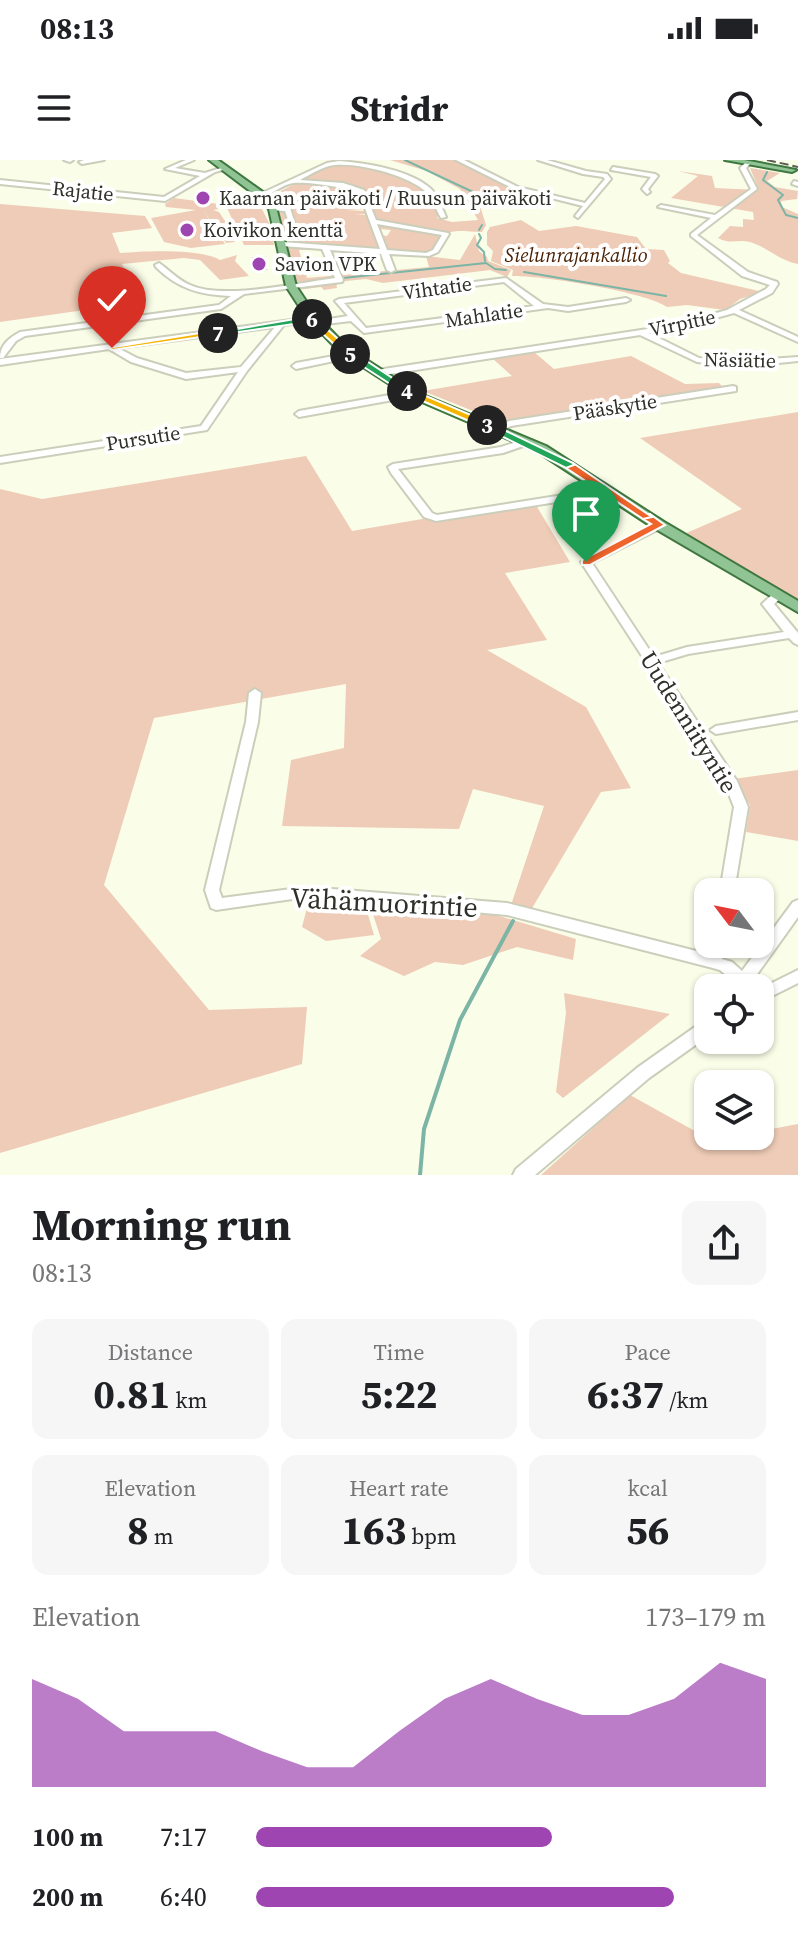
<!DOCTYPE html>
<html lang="en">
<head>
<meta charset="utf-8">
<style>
	:root { --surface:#fff; --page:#f6f6f6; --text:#202124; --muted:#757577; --accent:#9f45b1 }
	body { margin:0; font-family:"Source Serif 4",serif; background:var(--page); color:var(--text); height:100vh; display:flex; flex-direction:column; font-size:30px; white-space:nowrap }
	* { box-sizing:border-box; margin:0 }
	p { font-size:26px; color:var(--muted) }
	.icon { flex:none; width:44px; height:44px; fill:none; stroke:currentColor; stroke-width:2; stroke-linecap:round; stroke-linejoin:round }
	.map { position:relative; height:1015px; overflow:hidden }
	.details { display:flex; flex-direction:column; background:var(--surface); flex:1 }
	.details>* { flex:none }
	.needle { width:52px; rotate:302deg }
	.fabs { position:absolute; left:694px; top:718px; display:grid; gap:16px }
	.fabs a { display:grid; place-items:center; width:80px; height:80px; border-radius:16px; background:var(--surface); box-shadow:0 2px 6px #0004; font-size:40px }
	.pin { position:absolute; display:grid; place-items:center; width:68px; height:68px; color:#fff; margin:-82px -34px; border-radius:50% 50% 50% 0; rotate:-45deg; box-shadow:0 0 8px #0007 }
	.pin .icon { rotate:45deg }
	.km { position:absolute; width:40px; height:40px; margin:-20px; border-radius:50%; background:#222; color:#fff; font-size:22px; line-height:40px; text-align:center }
	.round { display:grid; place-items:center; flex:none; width:84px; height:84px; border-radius:16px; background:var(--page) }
	.head { display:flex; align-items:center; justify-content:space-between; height:136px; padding:0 32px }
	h1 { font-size:44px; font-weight:700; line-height:60px }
	.stats { display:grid; grid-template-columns:repeat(3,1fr); gap:12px; height:136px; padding:8px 32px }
	.stats div { display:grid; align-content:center; border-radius:16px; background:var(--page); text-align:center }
	.stats b { font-size:40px; font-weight:700 }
	.stats small { font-size:22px; font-weight:400 }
	.stats p { font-size:22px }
	.chart { height:224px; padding:16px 32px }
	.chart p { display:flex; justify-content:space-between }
	.chart svg { width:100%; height:144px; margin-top:8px; fill:var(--accent); opacity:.7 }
	ul { padding:0 32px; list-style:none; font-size:26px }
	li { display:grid; grid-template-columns:128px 96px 1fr; align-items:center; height:60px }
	li i { height:20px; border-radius:10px; background:var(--accent) }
	.status { display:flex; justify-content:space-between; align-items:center; height:56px; padding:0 40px; background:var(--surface); direction:ltr }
	.status svg { height:22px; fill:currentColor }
	header { display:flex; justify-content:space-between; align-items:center; height:104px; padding:0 32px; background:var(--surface); font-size:36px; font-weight:700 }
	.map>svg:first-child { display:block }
</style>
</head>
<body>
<div class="status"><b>08:13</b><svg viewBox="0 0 49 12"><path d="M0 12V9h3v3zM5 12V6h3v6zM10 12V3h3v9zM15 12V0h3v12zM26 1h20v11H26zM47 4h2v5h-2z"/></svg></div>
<header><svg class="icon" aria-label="menu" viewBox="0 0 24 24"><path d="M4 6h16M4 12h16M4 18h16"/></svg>Stridr<svg class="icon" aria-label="search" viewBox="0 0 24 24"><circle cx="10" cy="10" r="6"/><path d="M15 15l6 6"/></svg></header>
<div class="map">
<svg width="798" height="1015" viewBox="0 0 798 1015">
	<rect width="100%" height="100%" fill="#fafde8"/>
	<path fill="#efccb7" d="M390,0H456L529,34L493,41L490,36L484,33L487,43L480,46L486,65L482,72C453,71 447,66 431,92L426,93L386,90L381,75L387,76L391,70L379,69L361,28L333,23L311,31L322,33L334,25L339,26L334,34L352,31L339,28L341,26L359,31L365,49L346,50L366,51L367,54L354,55H367L379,89L287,81L288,88L317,89L299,90L307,118L429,107L426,96L460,100L475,74L479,91L487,97L488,101L511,110L507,117L490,110L383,123L366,119L336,122L337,128L324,130L321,127L297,130L293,127L285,81L271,36L331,5C354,3 412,14 427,33C432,39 435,48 439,55L437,58L452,62L478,60L460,29L427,11Z
		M750,8L780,13L767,21L775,27L798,31L797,39L781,41L782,47L798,54V104C780,101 767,87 750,82C738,79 730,85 718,78L730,66L743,67V59L754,60L753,52L671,38L698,16L678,11L712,16L715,28L759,30Z
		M256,37L271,67L274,85H244L227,48L213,50L219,52L229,67L225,68L235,82L226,83L203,50L225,84L191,88L164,82L151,58L196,50L166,47L165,44L174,38L219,44L227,39L248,42Z
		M0,44L145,56L152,68L112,73L120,93C144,91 200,88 220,100L237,95L235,101L249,116L220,120L200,100L184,98L122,104L141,142L0,162Z
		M521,60L539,71L576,66L637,77L646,89L664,90L670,101L668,103L681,113L763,132L740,139L725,150L687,145L667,147C647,132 539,115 512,116L513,110L491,101L493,91L487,85V72L490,67Z
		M534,192L554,209L631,196L685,224L719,223L724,228L503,263L423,231L512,216L492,198Z
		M798,252V441C759,419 724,394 684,374L742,349L640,278Z
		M306,296L352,371L533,340L570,402L505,413L547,480L487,490L586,547L631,628L601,632L531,750L511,745L544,646L473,629L459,669L282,666L291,600L344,588L346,524L154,558L104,725L209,850L307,847L302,904L0,993V329L42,339Z
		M798,610V681L746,672L750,645L733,619Z
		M338,740L366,748L374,775L326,781L302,767L308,744Z
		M369,742L496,755L576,779L573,800L517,787L463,805L435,802L404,816L360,796L381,779Z
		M564,833L670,854L563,938L556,932L566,853Z
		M630,935L711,980L760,976V971L798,964V1015H541Z"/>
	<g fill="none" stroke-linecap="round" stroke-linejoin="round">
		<path stroke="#7cb5a6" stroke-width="2" d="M405,0L473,32L478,41
			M767,12L763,20L783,35L778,40L786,55L798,58
			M479,70L482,65
			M479,74L481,78L477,85L484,92L485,101
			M524,112L666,136
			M343,118L486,103L495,109L506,110"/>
		<path stroke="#7cb5a6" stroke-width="4" d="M420,1015L424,969L460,860L513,761"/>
		<g stroke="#cbceba" stroke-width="4">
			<path id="minor" d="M64,0H73L70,2Z
				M84,0H104L82,4L79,2Z
				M186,0H194L175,8L205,13L224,7L227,9L215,12L165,41L0,24V20L164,37L200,16L165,9Z
				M456,0H464L518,27L585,43L605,19L603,17L583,14L538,0H547L586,11L607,14L611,19L578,58L575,56L583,46L535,34L490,45V43L529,33L514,29Z
				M339,1C366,3 411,10 431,29C438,36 442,48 446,57L441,58C436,50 433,38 425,31C408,15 352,0 329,6C319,9 309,15 300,20L343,23L364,30L376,60L448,73L449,74L438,92L429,96L389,94L395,110L391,112L387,110L381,94L330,90L343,120L342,122L244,134L221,149L25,176L16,181L3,198H0C0,185 9,178 20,172L219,145L231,136C201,135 178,129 156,107L155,105L159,103C169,110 178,120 190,125C222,140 298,123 335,118L322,89L282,86L279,84L282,82L380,89L359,32C345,28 308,21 294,23C281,24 270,38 258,35L327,3ZM377,64L442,75L433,90L426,93L387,90Z
				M746,2L751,3L746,8L757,29L697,75L748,112L777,122L778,124L772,133L739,150L798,177V182L734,153L675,169L649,173L699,198L741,201L798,197V201L741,207L697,202L640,175L377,216L373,213L377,210L674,165L727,150L766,129L770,125L742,116L691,76V74L711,58L658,47L661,45L715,55L751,29L740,8Z
				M613,7L655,14L658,16L648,29L650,32L647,34L642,29L651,17L611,10Z
				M794,21L798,22V26L792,24Z
				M273,47L290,48L297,70L279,76V74L291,68L285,51L271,50V48Z
				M506,118L543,144L568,147L626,138L630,140L626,142L568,151L548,148L364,173L351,161L317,165L313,163L317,161L348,156L335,141L339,139ZM504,122L534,146L366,168L344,143Z
				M313,157H316V161L284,165L247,211L207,270L0,303V297L201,266L238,212L186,219L131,202L109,189L0,205V199ZM275,167L241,207L186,213L137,198L118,188Z
				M350,193H353V197L296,209L292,206L296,203Z
				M733,226L736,227V231L511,266L497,272L492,269L509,261Z
				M412,231L415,232V236L299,257L295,254L299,251Z
				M526,279L531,282L529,284L503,293L398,309L432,353L437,355L607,328L612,331L607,334L436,361L424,357L391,313L388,307L393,304L501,287Z
				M659,362L663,363L664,365L663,367L592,403L654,497L687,487L784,472L762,444L774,433L778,432L784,435L774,444L798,473V485L794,483L789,478L688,494L658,503L737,621L748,647L734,732H720L734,647L725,624L581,402Z
				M255,529L261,533L258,562L219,730L222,738L307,727L507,743L708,794L709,784H725L722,799L732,802L742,811L793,742L798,740V757L753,820L760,828H741L720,810L713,808L507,755L307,737L216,750L211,748L205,730L246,562L249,533Z
				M798,552V560L716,574L710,570L716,566Z
				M798,810V823L760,842V829Z
				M708,860V876L649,918L535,1015H513L516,1009L637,908L702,862Z"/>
		</g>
		<g stroke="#3f7740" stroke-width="4">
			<path id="major" d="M209,0H218L264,33L276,47L296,126L314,153L348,188L416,232L546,286L664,362L798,441V452L654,368L538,292L408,236L340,192L306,157L286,126L269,49L258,37Z
				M725,0H744L796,10L792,12Z"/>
		</g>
		<use href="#minor" fill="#fff" fill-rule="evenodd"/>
		<use href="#major" fill="#91c494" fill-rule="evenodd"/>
		<path stroke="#5b5d53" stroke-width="2" stroke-dasharray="9 4" stroke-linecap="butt" d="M767,0L798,7"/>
	</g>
	<path fill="#a89f90" d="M253,98H263L266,111L256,112Z"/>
	<path fill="#c3b9a7" stroke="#888275" stroke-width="2" d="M253,98H263L266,109H255Z"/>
	<path fill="#f0652b" stroke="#fff" stroke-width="2" d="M643,354H650L665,365L590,405H582V400L651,364L643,359Z"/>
	<path fill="#f0652b" stroke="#fff" stroke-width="2" d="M569,302L573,303L652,357L643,359L566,308L564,305Z"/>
	<path fill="#22a559" stroke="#fff" stroke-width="2" d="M487,262L573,303L574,305L566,308L483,267Z"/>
	<path fill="#f5b400" stroke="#fff" stroke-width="2" d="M407,228L490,263L492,265L483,267L404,233Z"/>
	<path fill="#22a559" stroke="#fff" stroke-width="2" d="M350,192H353L412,231L404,233L347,196Z"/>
	<path fill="#f5b400" stroke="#fff" stroke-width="2" d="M312,156L353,192V196H347L309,161Z"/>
	<path fill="#22a559" stroke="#fff" stroke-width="2" d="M312,156L315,161L218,175L214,173Z"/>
	<path fill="#f5b400" stroke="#fff" stroke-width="2" d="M218,170L221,174L112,190L108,188Z"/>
	<g fill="#9f45b1" stroke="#fff" stroke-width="3">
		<circle cx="203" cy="38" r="8"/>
		<circle cx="187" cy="70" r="8"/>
		<circle cx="259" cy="104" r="8"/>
	</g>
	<g text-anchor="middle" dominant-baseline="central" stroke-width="8" stroke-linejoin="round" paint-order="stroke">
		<g font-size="20" fill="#2f3029" stroke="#fff">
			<text transform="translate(83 31) rotate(6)">Rajatie</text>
			<text transform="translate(437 128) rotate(-8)">Vihtatie</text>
			<text transform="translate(484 155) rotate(-8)">Mahlatie</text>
			<text transform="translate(682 163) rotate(-12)">Virpitie</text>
			<text transform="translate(740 200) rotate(1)">Näsiätie</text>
			<text transform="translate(615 247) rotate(-9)">Pääskytie</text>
			<text transform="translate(143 278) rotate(-9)">Pursutie</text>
		</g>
		<g font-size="20" fill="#2f3029" stroke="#fff" text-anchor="start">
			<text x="219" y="38">Kaarnan päiväkoti / Ruusun päiväkoti</text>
			<text x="203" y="70">Koivikon kenttä</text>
			<text x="275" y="104">Savion VPK</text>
		</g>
		<g font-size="20" font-style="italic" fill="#471e00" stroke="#fff">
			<text x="576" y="95">Sielunrajankallio</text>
		</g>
		<g font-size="24" fill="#2f3029" stroke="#fff">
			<text transform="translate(689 562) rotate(58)">Uudenniityntie</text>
		</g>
		<g font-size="28" fill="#2f3029" stroke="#fff">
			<text transform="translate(384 742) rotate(3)">Vähämuorintie</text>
		</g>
	</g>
</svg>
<div class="fabs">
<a><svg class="needle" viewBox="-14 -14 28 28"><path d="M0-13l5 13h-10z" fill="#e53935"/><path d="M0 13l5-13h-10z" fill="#757577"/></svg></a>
<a><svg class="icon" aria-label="locate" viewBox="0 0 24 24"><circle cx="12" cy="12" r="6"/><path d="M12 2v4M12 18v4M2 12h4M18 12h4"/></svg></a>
<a><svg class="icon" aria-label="layers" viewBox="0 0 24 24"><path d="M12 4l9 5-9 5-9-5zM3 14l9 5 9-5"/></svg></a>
</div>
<div class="pin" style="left:586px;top:402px;background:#1e9e55"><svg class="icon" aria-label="arrive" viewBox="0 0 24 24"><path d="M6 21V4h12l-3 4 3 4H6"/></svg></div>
<div class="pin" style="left:112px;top:188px;background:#d93025"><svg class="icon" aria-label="check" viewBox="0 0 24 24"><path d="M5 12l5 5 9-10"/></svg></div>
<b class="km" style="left:487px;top:265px">3</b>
<b class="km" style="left:407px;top:231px">4</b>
<b class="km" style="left:350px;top:194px">5</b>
<b class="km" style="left:312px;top:159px">6</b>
<b class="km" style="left:218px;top:173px">7</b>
</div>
<section class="details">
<div class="head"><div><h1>Morning run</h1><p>08:13</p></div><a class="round"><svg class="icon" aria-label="share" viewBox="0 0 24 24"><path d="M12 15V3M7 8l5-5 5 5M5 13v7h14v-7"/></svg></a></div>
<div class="stats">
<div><p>Distance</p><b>0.81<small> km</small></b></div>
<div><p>Time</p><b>5:22</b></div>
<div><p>Pace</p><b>6:37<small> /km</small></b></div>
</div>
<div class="stats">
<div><p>Elevation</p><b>8<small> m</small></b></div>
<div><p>Heart rate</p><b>163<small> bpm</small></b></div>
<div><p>kcal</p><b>56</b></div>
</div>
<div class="chart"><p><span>Elevation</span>173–179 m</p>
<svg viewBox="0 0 160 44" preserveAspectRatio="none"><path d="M0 44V11L10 17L20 27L30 27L40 27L50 33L60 38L70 38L80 27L90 17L100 11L110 17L120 22L130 22L140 17L150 6L160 11V44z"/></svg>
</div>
<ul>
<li><b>100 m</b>7:17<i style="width:58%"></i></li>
<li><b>200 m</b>6:40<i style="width:82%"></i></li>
</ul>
</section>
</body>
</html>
